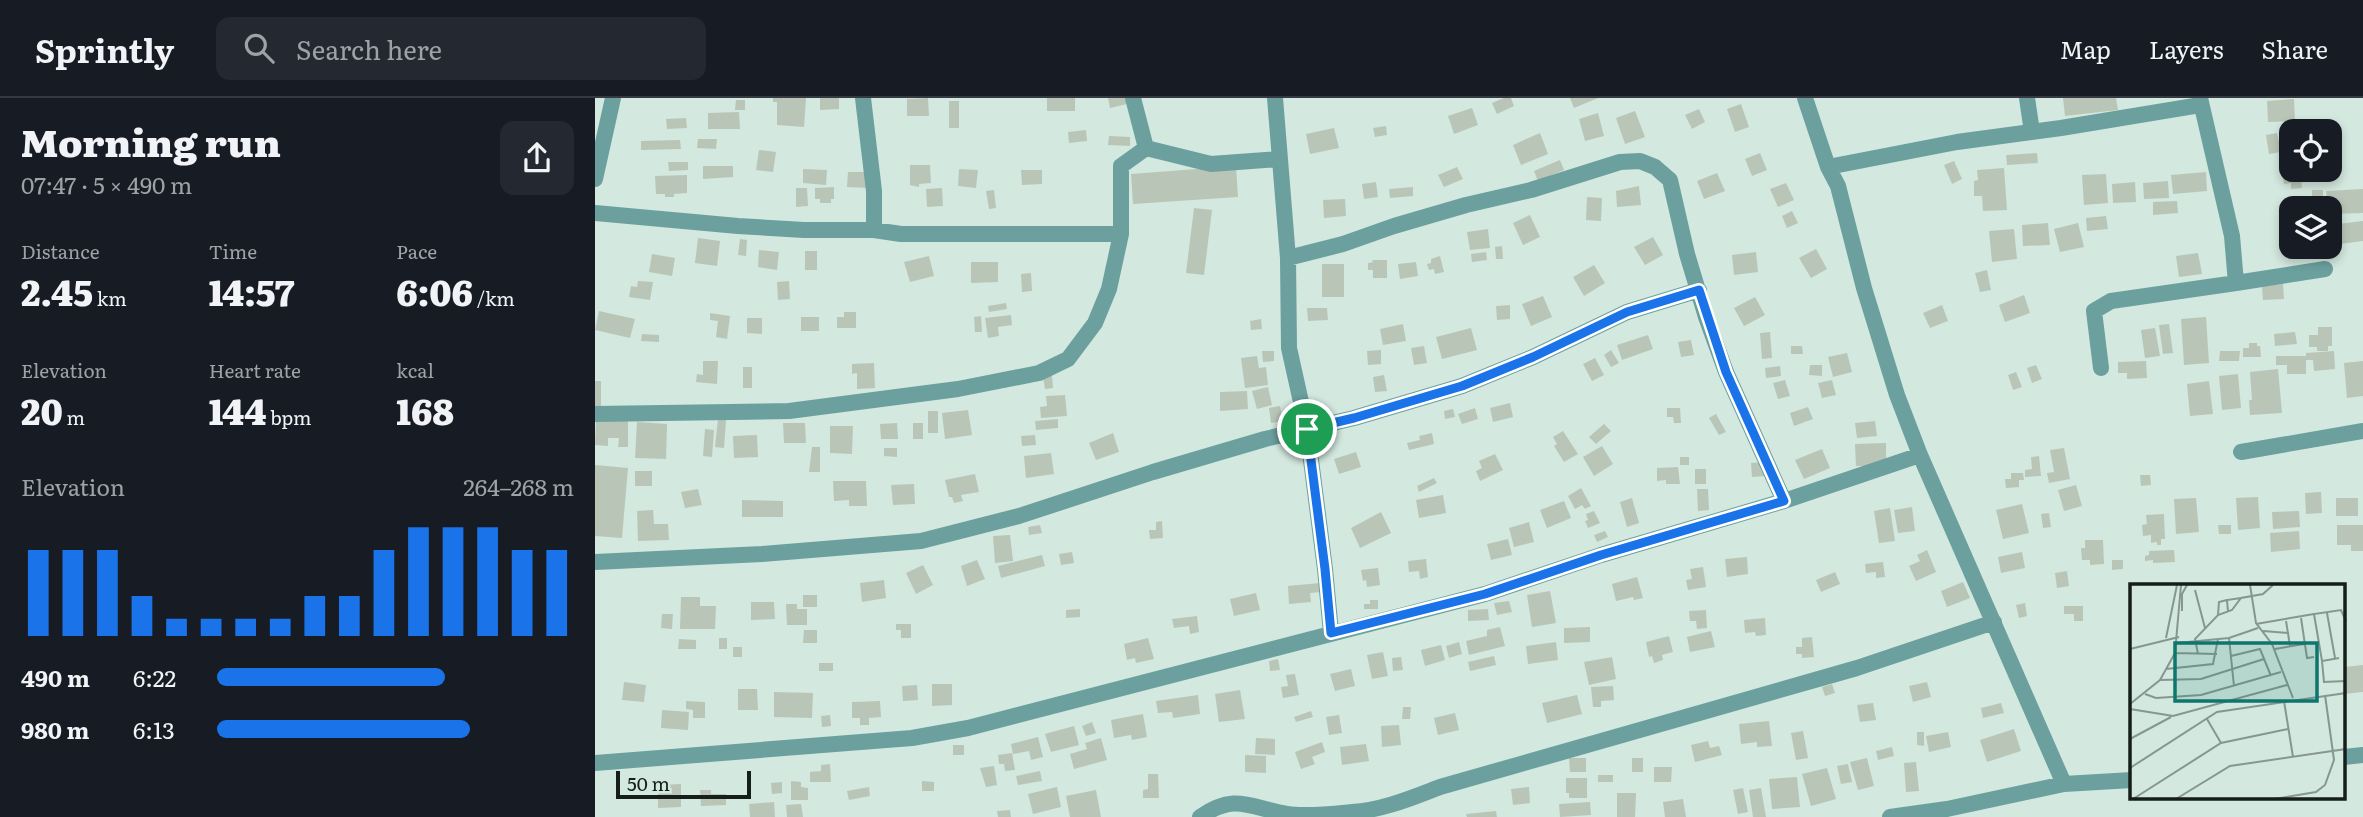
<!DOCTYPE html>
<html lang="en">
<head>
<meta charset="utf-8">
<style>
	:root { --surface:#171b24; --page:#242831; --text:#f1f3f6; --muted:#9ea1a6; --line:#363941; --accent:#1a73e8 }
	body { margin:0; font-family:Literata,serif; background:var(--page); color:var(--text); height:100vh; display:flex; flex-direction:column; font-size:26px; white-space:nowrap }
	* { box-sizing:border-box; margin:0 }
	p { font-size:23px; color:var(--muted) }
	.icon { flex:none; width:38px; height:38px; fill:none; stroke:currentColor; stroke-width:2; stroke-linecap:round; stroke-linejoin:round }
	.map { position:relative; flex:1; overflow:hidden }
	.sheet { display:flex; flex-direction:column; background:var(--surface); width:595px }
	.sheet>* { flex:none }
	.tools { position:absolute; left:1684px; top:21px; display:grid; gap:14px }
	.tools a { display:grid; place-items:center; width:63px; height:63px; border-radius:14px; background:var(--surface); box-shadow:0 4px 10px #0003; font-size:35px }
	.scale { position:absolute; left:21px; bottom:18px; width:135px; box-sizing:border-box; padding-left:7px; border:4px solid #161e1a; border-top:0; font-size:19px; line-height:24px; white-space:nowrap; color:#161e1a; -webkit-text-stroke:5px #d3e8df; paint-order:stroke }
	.pin { position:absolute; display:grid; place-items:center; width:60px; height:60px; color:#fff; margin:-30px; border:4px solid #fff; border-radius:50%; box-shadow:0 2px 7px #0007 }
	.round { display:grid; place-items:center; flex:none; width:74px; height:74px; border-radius:14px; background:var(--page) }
	.summary { display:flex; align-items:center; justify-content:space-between; height:119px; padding:0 21px }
	h1 { font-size:38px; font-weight:800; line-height:52px }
	.stats { display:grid; grid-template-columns:repeat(3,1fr); gap:10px; height:119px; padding:7px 21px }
	.stats div { display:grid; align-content:center }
	.stats b { font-size:35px; font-weight:800 }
	.stats small { font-size:19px; font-weight:400 }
	.stats p { font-size:19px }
	.chart { height:196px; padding:14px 21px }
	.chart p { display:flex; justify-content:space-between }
	.chart svg { width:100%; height:126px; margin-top:7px; stroke:var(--accent); stroke-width:6 }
	ul { padding:0 21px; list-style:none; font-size:23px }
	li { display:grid; grid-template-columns:112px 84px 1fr; align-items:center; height:52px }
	li i { height:18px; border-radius:9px; background:var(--accent) }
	header { display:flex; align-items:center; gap:42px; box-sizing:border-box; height:98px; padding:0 35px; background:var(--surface); border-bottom:2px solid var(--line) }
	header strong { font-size:33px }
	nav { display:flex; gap:38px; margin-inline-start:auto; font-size:24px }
	.search { width:490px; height:63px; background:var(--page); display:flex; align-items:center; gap:18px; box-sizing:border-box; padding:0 24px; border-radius:14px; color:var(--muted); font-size:26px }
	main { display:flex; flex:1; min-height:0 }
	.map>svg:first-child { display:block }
</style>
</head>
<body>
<header>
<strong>Sprintly</strong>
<div class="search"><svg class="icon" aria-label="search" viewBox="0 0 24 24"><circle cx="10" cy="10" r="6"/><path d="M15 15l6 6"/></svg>Search here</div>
<nav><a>Map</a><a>Layers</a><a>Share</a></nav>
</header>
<main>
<section class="sheet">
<div class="summary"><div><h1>Morning run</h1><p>07:47 · 5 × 490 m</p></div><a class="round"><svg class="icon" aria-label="share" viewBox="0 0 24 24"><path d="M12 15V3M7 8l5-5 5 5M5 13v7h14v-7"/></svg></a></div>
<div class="stats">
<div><p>Distance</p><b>2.45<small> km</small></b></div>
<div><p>Time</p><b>14:57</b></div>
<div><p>Pace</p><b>6:06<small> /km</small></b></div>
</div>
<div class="stats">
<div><p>Elevation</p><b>20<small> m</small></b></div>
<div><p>Heart rate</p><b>144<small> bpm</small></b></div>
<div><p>kcal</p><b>168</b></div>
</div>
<div class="chart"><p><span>Elevation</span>264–268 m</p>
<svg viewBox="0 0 160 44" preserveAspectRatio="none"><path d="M5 44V14M15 44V14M25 44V14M35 44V30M45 44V38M55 44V38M65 44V38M75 44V38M85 44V30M95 44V30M105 44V14M115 44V6M125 44V6M135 44V6M145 44V14M155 44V14"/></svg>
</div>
<ul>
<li><b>490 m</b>6:22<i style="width:64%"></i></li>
<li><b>980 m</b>6:13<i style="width:71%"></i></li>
</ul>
</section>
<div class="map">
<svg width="1768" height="719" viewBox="0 0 1768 719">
	<rect width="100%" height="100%" fill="#d3e8df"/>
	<path fill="#b9c6b7" d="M178,0H211L209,29L182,27V4H178Z
		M225,0H244V11L225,12Z
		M333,0L334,18H312V1Z
		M452,0H480V13H452Z
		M513,0H530L532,6L515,10Z
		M909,0H916L919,8L902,16L897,5Z
		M975,0H1003L979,10Z
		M1468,0H1521L1523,12L1470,18Z
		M1699,1L1700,23L1673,24L1672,3Z
		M141,2H150V12H140Z
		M354,3H364V30H354Z
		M1146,6L1154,29L1140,34L1132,11Z
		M877,10L883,27L859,36L853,18Z
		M1104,11L1110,24L1097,31L1090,17Z
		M1040,13L1050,39L1030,46L1021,20Z
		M144,14L145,31H113V15Z
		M1003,15L1009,38L990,43L984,21Z
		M91,20L92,30L72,31L71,21Z
		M791,28L792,37L780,39L778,30Z
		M739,30L744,50L715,56L711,36Z
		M491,32L492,43L474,45L473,34Z
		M945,35L953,56L926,67L918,47Z
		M1682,35L1686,54L1674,56L1671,37Z
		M514,38L535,39V48L513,47Z
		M103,41H122L121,51L102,50Z
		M85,42L86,51L46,52V43Z
		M164,52L181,54L178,74L161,72Z
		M1165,55L1172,72L1157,78L1150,61Z
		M1442,55L1443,65L1412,67L1411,57Z
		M965,62L969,72L943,83L939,73Z
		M1359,63L1367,81L1357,86L1349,67Z
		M73,64H93V72L74,73Z
		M315,67H335L336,85L324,86V89L315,87Z
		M108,68H138V79L108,81Z
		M641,68L643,99L538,106L536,76Z
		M862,69L868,81L849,89L843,77Z
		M1409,70L1412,112L1388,113L1387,98H1379V83L1383,82L1382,72Z
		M208,71L232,72L231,87L208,85Z
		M364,71L383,72L381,90L363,88Z
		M426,72H447V86L427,87Z
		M1695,72H1705L1707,90L1696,91V85L1689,86L1688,79H1695Z
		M1724,72H1732L1734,83L1725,84Z
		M253,74H274L273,90L252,89Z
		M1611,74L1612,93L1578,96L1576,77Z
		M1122,75L1130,93L1109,101L1102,83Z
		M1511,76L1513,105L1489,107L1487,77Z
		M92,77V95L79,96V99H70V96H61L60,78Z
		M1573,83L1574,100L1549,101L1548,85Z
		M781,84L783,99L769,101L767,86Z
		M1540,84L1541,104L1518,105L1517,86Z
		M1191,85L1199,102L1183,109L1175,91Z
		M1044,88L1046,107L1022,109L1021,93Z
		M239,89V101H236V105H225V101H220V90Z
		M818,89V98L795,100L794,91Z
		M201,90H212L213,108L201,109Z
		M347,90L348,108L332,109L331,91Z
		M1768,91V115L1734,116L1731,93Z
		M399,92L401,110L394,111L391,93Z
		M1717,92H1728V110H1717Z
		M992,99L1007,100L1006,123L991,122Z
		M750,101L751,118L729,120L728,102Z
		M1582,103L1583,115L1558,117V104Z
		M599,110L617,112L609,177L591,175Z
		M1197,113L1203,125L1192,130L1187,118Z
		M935,117L945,139L928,147L918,125Z
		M1511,118L1513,131L1492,133L1491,120Z
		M1768,123V143L1737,147L1735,127Z
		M1453,125L1455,147L1428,148L1427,127Z
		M1483,125L1489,149L1465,154L1459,131Z
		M893,131L895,150L875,152L872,134Z
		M1419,131L1422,161L1397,164L1394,133Z
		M1058,139L1068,157L1050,167L1039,149Z
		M103,140L125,143L122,168L100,165Z
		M145,141L152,142L151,158L143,157Z
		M907,148L908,161H901L900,149Z
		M1221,151L1232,171L1216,180L1204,160Z
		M164,152L184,154L182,172L163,169Z
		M210,153H222V172H210Z
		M891,154L892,162L877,164L876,156Z
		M1161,154L1163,174L1139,177L1137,157Z
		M1603,155L1607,176L1584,179L1581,158Z
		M57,156L80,160L77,178L54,174Z
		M334,158L339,178L315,184L309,164Z
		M845,158L849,174L840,176L839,171L834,172L832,166L836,165V161Z
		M777,162H792V180H778V172H773V165L778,164Z
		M376,164H403V184L376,185Z
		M821,164L823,178L805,181L803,166Z
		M727,166H749V199H727Z
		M999,167L1010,185L989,198L978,179Z
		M1392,172L1396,192L1385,194L1380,175Z
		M436,175L437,193L427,194L426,176Z
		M43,183L58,184L55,202L34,199L36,188L42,189Z
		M194,183L195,201L183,202L182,184Z
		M1688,186L1689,201L1668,202L1667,188Z
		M1429,197L1435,215L1410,224L1404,207Z
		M948,198L957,219L936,228L927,206Z
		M1160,199L1170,217L1149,228L1139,210Z
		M411,205L412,211L394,214L393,208Z
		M915,207V221L902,222L901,208Z
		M1347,207L1353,223L1335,230L1328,215Z
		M712,210H732L733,222L713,223Z
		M4,213L40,221L35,240L0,232Z
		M249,214H261V230H242V219H249Z
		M115,215L135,218L132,241L121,239L123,223L115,222Z
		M416,217L417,227L403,229L404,238L393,240L390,220Z
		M386,218L387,234H380L379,219Z
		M206,219H224V233H206Z
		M1611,219L1614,265L1589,267L1586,221Z
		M152,220H167V236L152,235Z
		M666,221L667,231L656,232L655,223Z
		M808,226L811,243L788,247L785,231Z
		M1574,226L1578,255L1568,256L1564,227Z
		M1723,229H1737V248H1733V253H1722V249H1714V237H1723Z
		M876,230L882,252L847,261L841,239Z
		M1560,230L1565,258L1550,260L1546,232Z
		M1175,234L1177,260L1167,261L1165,235Z
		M1700,234L1702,246L1680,248L1679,236Z
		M47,236L64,237V244L46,243Z
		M1053,237L1058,251L1027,262L1022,247Z
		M1096,242L1099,257L1086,259L1083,244Z
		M1654,245H1662V248H1665L1666,259H1648V250H1654Z
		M829,248L832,265L819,267L816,250Z
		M1196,248H1207L1208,256H1196Z
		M786,252V266L773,267L772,253Z
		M1016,252L1024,265L1016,269L1009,257Z
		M667,253H679V263L668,264Z
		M1625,253H1645L1644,263H1624Z
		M1739,253L1740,271L1719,273L1718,262H1711V276H1692V267H1681V258H1711V255Z
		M1252,255L1257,274L1238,279L1233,259Z
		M662,258L664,270L671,269L673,287L650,290L646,260Z
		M1000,260L1009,277L997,283L988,266Z
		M108,263H123L122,286L101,284L102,276L108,277Z
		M1551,263L1552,280L1532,281V275H1523V264Z
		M1768,263V298L1752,300L1749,265Z
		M279,265L280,290L262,291V275L257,276V266Z
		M1215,267H1227V278L1214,277Z
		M1441,267L1447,281L1437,285L1432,270Z
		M1185,268L1186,278L1171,280L1170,270Z
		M148,269H157V290H148Z
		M1683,271L1687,315L1655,317L1654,302H1657L1655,274Z
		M1421,274L1427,289L1418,292L1413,277Z
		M1643,276L1646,310L1627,312L1624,278Z
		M457,277L458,290L450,291L448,278Z
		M789,277L792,293L780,294L778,279Z
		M1190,282L1195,298L1183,301L1178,285Z
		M1237,282L1241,297L1227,300L1223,285Z
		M0,283H6V311H0Z
		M1614,283L1618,316L1595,318L1592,286Z
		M673,289L677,307L662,311L657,293Z
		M652,293L653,311L625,313V294Z
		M470,297L472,318L446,320L445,309L452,308L451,298Z
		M915,305L918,319L898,324L895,310Z
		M685,308L688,323L676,325L674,310Z
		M1213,309L1218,321L1199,328L1195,315Z
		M880,310L883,321L867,326L863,316Z
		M1072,310H1085L1086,325H1079L1078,319H1072Z
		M858,311L860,319L850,321L849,313Z
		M373,312L377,337L350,341L347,315Z
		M333,313H343V335H333Z
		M1121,316L1131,334L1124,337L1114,320Z
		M123,321L131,322L129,350L120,349Z
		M463,321V330L441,332L440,323Z
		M1,322L33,323V349H23L24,340H13V348L0,347Z
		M1280,323L1282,338L1262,340L1260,325Z
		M42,324L72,326L71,361L40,360Z
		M188,325H210L211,345H189Z
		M302,325L303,341H286L285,326Z
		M318,325H328V341H318Z
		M1009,326L1016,333L1001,346L994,339Z
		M235,328H258L257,356L235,355Z
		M110,331L119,332L117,359L108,358Z
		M968,333L983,356L969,364L959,348L962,346L958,339Z
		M518,335L524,354L501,362L494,345Z
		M837,335L839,346L814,352L812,345L825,342L824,338Z
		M162,337L163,359L139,360L138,338Z
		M440,337L441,347L427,348L426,338Z
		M1291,345V365L1284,368H1261L1260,346Z
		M1007,348L1018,366L999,378L988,359Z
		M217,349H225V374H214Z
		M289,350H302V359L289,358Z
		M1469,350L1475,381L1454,385L1452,375L1459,374L1455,352Z
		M1227,351L1235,370L1209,381L1200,362Z
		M761,354L766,369L744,376L739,361Z
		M456,355L459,376L431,380L429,358Z
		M900,356L908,372L885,383L881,373L887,370L884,363Z
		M1444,358L1446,378L1430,379V372L1437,371L1436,359Z
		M1085,359H1094V367H1085Z
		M1170,364L1171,378L1157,379L1156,365Z
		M0,367L33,370L27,440L0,438Z
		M1083,369L1085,386H1071V382L1062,383V370Z
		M1100,371H1111V386H1100Z
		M40,373H57V388H40Z
		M1416,375H1428L1429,382H1424V389L1411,390L1410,381H1416Z
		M380,376L384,394L366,397L368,403L359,405L357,399H354L350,382Z
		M1545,377H1555L1556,387L1546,388Z
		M839,380L842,385L824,394L822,388Z
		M238,383H271L272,408H254V402L239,403Z
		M319,386L320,406L298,407L296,387Z
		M1481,387L1487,408L1469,413L1463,392Z
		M986,390L996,408L990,411L987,407L980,411L973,398Z
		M103,391L107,407L90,410L86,394Z
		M1102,391H1113L1114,412L1103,413Z
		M1726,394L1727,415L1711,416L1710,395Z
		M848,397L851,415L824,420L821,402Z
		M1663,399L1665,430L1643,432L1641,400Z
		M1037,400L1044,425L1032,429L1025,404Z
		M1601,400L1604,434L1581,436L1579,401Z
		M1741,400H1763V418H1741Z
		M147,402L188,403V419H147Z
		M969,403L976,420L952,430L945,412Z
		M1427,406L1434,435L1408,441L1401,412Z
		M1317,409L1320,433L1303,435L1299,412Z
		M1295,410L1300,443L1284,445L1279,413Z
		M58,412L59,426H73L74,442L43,443L42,413Z
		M999,413L1005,425L993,430L990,423L993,422L991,416Z
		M1704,413L1705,429L1678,431L1677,414Z
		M786,414L796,435L765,450L756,430Z
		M1454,415L1456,429L1448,430L1446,416Z
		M1569,416L1570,441H1566V447H1562V444L1556,445V437L1548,438L1547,427L1552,426L1551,417Z
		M567,423L568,440L555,441L554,432H561V424Z
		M934,424L939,444L919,449L914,430Z
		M445,427L447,435L434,437L433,429Z
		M1623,427H1636V436H1624Z
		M1742,427H1768V453H1756V447H1742Z
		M1010,433L1013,439L1002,444L999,437Z
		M1704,433L1705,451L1676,454L1675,435Z
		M415,437L418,463L400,465L398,438Z
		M913,441L917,457L896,462L892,446Z
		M1490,442H1508L1509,466L1495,467V462H1487L1486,450H1490Z
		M1332,452L1341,474L1321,483L1314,468L1325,463L1322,457Z
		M1579,452L1580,464L1558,465V462L1550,463V458L1554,457V453Z
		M477,454L479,465L466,467L464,456Z
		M1427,454L1430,470L1406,475L1403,459Z
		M447,457L450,468L406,480L403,468Z
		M1152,459L1153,476L1132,479L1130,461Z
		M831,461L833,479L825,481L824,473L814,474L813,463Z
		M382,462L390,481L372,488L366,468Z
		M1517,462H1528V471L1517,472Z
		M1288,464L1290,479L1281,480V474L1271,475L1270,466Z
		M328,467L338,487L321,496L311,475Z
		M1108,469L1111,489L1093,492L1091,482L1097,481L1095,471Z
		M783,470L785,487L772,489L771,482L768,483L766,472Z
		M1472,473L1474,488L1462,490L1460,475Z
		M1240,474L1245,486L1226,494L1221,482Z
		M1042,479L1048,500L1039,502L1038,499L1021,503L1017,486Z
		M289,482L291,500L267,504L265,485Z
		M1368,484L1375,500L1352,509L1346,493Z
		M725,485L726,494L715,495L716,504L694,506L693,488Z
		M955,493L961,525L937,529L932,497Z
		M661,495L665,512L639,518L635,501Z
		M208,497H222V509H208Z
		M86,499H105V508H121L120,531H85Z
		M775,502H783V511H769V506H775Z
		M914,503L917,514L902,517L899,505Z
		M156,504H179L180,521L156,522Z
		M1430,505L1432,518L1424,520L1421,507Z
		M191,506H202V511H212V527H192Z
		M1469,508H1488V523H1479V516H1469Z
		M485,511V519L471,520V512Z
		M893,511L894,522L873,523V512Z
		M1111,512L1112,530L1102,531L1101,523H1095L1094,513Z
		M67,516H78L77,531L66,530Z
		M602,518L604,534L595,536L594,528L579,530L577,521Z
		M1170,520L1171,537L1161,538L1160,534L1150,535L1149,522Z
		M301,526H316V540H306V532H301Z
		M905,529L910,548L874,557L871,543L892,538V532Z
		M995,529V544L969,545V530Z
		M209,532H222V545H208Z
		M1116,533L1120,549L1095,554L1092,539Z
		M1074,538L1078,554L1067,557L1068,562L1059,565L1057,558L1054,559L1051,544Z
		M1217,539L1219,559L1207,560V556H1201V549H1207V540Z
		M124,540H132V551H124Z
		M553,540L559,561L541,565L540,560L532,562L529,546Z
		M84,541L101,542V551H83Z
		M864,544L867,556L854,560L851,548Z
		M961,544L963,562L933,566L931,548Z
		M846,547L850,562L830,568L826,552Z
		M138,549H147V559H138Z
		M788,554L793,578L777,581L772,557Z
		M899,558L901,567L875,573L873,564Z
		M806,559L808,572L798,573L797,560Z
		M1017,559L1021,581L994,587L989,564Z
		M683,561L685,572L675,573L674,563Z
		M224,565H238V573H224Z
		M1768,567V594L1749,596V569Z
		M756,571L760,588L740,593L735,576Z
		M700,576L704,597L688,600L686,589L693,588L691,577Z
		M29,584L51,587L49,604L27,602Z
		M1332,584L1336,599L1318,604L1314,588Z
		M337,586H357V607L337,608Z
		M1237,586L1240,595L1230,598L1227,589Z
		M322,587L323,602L308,603L307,588Z
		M1018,588L1019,602L1006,603V609H998L996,589Z
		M143,591H162L163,612H143Z
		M645,592L650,621L624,624L620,596Z
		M179,594L218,595L217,620L179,619Z
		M603,597L605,616L578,620L577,614L563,615L561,603Z
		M982,597L987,616L952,625L947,605Z
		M91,603L110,604V620H98V612L91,611Z
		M285,603L286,619L274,620V627H265V620H257V604Z
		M1278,605L1281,622L1265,624L1262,607Z
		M1406,605L1409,615L1388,620L1386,610Z
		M808,609H816L815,621H807Z
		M67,612L94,614L93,632L66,630Z
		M716,613L718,619L701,624L699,619Z
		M860,615L864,632L843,637L839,620Z
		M548,616L552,639L537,642L536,637L519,640L516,622Z
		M235,617L236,628L227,629L226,618Z
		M744,617L747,635L734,637L731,619Z
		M1174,623L1177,648L1162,649V644L1146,646L1144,626Z
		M497,624L501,635L491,638L487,628Z
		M804,627L806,647L787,649L786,628Z
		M479,628L484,647L456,654L450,636Z
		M1419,631L1426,653L1392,664L1385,642Z
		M1208,633L1213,660L1201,662L1196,635Z
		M1322,634H1329V648L1322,647Z
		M1353,634L1356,649L1334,654L1331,638Z
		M443,639L448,659L436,662L434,653L418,656L416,646Z
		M506,640L512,662L479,671L475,656L492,651L490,645Z
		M661,640L680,641V657L660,656Z
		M1113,643L1115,650L1124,648L1127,657L1100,664L1096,647Z
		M727,644L730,654L717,659L720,666L706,671L700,654Z
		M771,646L774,663L747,667L745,649Z
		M358,647H369V657H358Z
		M1297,649L1299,658L1283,662L1281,653Z
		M417,655L420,672L410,673L409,666H404L403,657Z
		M650,657L671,658V675L650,674Z
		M974,660H991V674H975Z
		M1037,660H1048V674H1037Z
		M1272,660L1279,688L1263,692L1255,664Z
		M1321,664L1324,693L1311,694L1309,665Z
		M235,666L236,684H215V674L226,673V667Z
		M1253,666L1257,684L1246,686L1242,668Z
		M399,668L402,687L391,689L385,670Z
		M1059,669H1077L1076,684H1059Z
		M1232,670L1241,701L1216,708L1207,676Z
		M445,673L447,683L423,687L421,678Z
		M553,676H563L564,700H548V692L553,691Z
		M1003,677H1018V684H1003Z
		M1202,679L1205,709L1177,711L1174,681Z
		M971,680H992V700H974V695H971Z
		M196,683L206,684V689L213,690V702H196Z
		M327,683L339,684V693H327Z
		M187,684V695L177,696L176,685Z
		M86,686V709L63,710V687Z
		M274,689L275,698L254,702L252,693Z
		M462,689L466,709L438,716L433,696Z
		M934,689L935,705L918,707L916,691Z
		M1148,690L1153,714L1143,716L1138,692Z
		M1166,690L1171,719H1158L1154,692Z
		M105,692H116V696H131V707L106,708Z
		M501,692L506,719H475L471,698Z
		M1022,695H1041L1040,719H1022Z
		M1088,701L1091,719H1070L1068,704Z
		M179,704L180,719H155L154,706Z
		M995,704L996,717L965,719L964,706Z
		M206,706L208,719H192L191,707Z
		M415,712L416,719H403L402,713Z
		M901,713L902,719H872L871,716Z"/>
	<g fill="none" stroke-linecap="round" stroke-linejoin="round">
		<path stroke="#6ba09e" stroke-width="16" d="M268,0L279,93V132
			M680,0L693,160L694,250L712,331L730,471L736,535
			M1210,0L1233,69L1243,88L1269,190L1302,297L1325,357L1469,686
			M1432,0L1437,34
			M1605,0L1637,138L1641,185L1730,171
			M551,50L616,66L685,61
			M1233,69L1362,44L1466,30L1605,7
			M0,81L18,0
			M0,115L143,128L209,132H279L306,136H526
			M693,160L748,146L799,128L871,107L936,92L1025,64L1045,63L1060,69L1075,82L1092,156L1111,219L1131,274L1189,403
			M1506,270L1499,213L1516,203L1641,185
			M0,316L194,313L363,291L444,275L473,261L500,225L514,191L526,136V68L551,50L538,0
			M1646,354L1768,333
			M0,464L167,456L326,443L424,418L558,374L670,341L759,320L867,288L938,259L1032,214L1104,192
			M1749,659L1768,657
			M0,665L317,640L373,630L890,496L1006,457L1189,403L1325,357
			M605,719C641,694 655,710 692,716C711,719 737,716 757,714C788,712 816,700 845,689L1262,570L1399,524
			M1295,719L1352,711L1469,686L1537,682"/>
	</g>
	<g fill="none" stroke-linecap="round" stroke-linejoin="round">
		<g stroke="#fff" stroke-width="14">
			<path id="route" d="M1104,192L1131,274L1189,403L1006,457L890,496L736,535L730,471L712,331L759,320L867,288L938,259L1032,214Z"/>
		</g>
		<use href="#route" stroke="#1a73e8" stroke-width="9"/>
	</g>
	<g transform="translate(1535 486)">
		<rect width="215" height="215" fill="#d3e8df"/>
		<path fill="none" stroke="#879790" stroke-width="2" d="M120,1L126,39L142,60L163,114M65,6L75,44M52,27V10L57,1M98,28L97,16L111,14M197,29L205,74M88,31L89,18L97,16M171,34L177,74L184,73M156,37L160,62M126,40L184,30M133,47L159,49M36,54L47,1M99,54L104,102M47,59L99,54L128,44M0,65L49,53M145,65L174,60M45,69L87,70M68,70L65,55L88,31L102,26L111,14L133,10L143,1M101,72L130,65L141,92M209,74L192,77L194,98L216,97M192,77L184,30L211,26L216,37M36,85L83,80L88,55M30,96L71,95L134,75M15,110L26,114L71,111L151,88M154,117L163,173M0,120L30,96L45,69L51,1M0,125L43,132L157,101M77,135L91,159M0,155L41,133M0,184L87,128L216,109M3,215L91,159L158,145M46,215L100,182L216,165M144,215L186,208L195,201L204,176L195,111"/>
		<path fill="#0f766e" fill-opacity="0.15" stroke="#0f766e" stroke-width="3.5" d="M45,59H187V117H45Z"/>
		<rect width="215" height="215" fill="none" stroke="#161e1a" stroke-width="3.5"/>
	</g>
</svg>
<div class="tools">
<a><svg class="icon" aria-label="locate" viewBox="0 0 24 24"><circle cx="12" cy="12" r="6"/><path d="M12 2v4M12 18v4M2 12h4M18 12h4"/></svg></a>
<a><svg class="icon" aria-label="layers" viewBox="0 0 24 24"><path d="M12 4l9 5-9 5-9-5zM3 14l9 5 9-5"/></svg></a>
</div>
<div class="scale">50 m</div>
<div class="pin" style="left:712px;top:331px;background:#1e9e55"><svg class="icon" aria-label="arrive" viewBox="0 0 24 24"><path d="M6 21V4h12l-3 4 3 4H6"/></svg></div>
</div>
</main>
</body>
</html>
